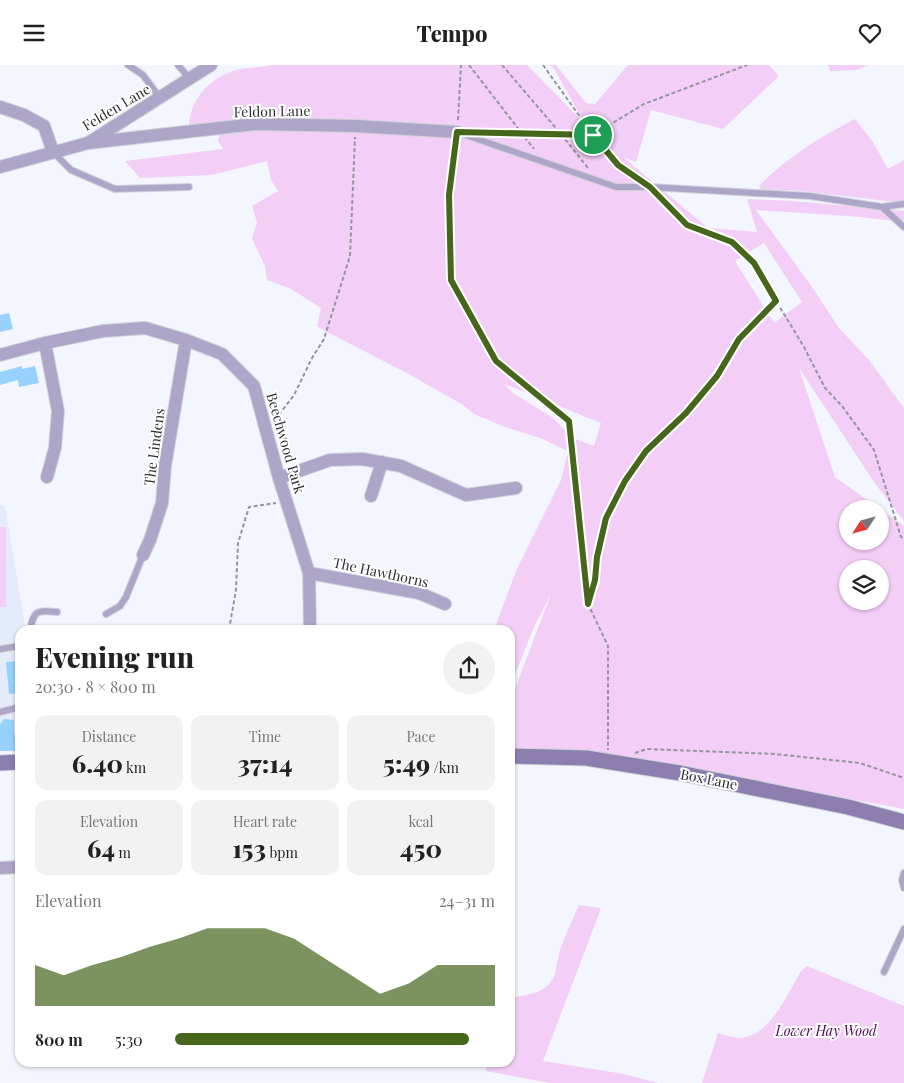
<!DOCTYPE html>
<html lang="en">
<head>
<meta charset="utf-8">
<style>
	:root { --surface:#fff; --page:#f2f2f2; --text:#222; --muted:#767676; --accent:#46661c }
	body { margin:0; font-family:"Playfair Display",serif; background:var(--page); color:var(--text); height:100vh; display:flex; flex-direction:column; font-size:19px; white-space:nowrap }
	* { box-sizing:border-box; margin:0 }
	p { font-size:16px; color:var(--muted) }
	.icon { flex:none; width:28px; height:28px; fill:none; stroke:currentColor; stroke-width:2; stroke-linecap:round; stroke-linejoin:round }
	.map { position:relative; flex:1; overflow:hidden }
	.drawer { position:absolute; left:15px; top:560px; width:500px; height:442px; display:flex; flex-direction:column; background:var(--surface); border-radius:15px; box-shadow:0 1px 4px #0004 }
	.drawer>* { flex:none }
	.needle { width:32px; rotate:234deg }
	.tools { position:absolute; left:839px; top:435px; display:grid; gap:10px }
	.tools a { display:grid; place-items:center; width:50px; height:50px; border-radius:50%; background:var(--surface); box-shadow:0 1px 4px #0004; font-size:25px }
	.pin { position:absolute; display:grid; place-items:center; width:42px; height:42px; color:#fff; margin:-21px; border:2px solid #fff; border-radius:50%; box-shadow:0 1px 5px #0007 }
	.round { display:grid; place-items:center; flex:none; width:52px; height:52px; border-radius:26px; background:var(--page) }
	.headline { display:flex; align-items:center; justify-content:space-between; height:85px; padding:0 20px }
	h1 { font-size:28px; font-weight:800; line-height:38px }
	.stats { display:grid; grid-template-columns:repeat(3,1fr); gap:8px; height:85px; padding:5px 20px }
	.stats div { display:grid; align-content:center; border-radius:12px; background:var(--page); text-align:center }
	.stats b { font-size:25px; font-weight:800 }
	.stats small { font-size:14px; font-weight:400 }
	.stats p { font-size:14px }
	.chart { height:140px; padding:10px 20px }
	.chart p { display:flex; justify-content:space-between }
	.chart svg { width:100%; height:90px; margin-top:5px; fill:var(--accent); opacity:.7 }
	ul { padding:0 20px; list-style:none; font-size:16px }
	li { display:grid; grid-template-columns:80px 60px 1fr; align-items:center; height:38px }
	li i { height:12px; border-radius:6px; background:var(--accent) }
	header { display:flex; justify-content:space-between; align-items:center; height:65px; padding:0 20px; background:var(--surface); font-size:22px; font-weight:800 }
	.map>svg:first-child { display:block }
</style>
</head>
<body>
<header><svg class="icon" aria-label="menu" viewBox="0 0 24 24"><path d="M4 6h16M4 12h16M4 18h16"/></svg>Tempo<svg class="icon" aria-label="heart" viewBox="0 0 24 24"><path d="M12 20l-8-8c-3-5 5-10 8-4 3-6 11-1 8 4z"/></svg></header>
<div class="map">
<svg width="904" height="1018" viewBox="0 0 904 1018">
	<rect width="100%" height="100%" fill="#f3f6fe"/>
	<path fill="#e4ebfb" d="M0,440L5,441L25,561L73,564V565H20V687L0,686Z"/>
	<path fill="#f3cef7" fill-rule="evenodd" d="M272,0H527L585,59L555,5L550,0H556L586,38L595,39L628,0H769L779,11L723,64L651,45L636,97L623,92L708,163L757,167L747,134L793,136L904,146V155L896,156L849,151L756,145L812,222L839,263L869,295L904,343V456L874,417L799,303L835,412L880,444H848V476H880V444L904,461V744L616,690L510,683V637L551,529L534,562L510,622V565H494L516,506L561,415L568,386L540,373L505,362L474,349L463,340L405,307L323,265L317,261L321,243L291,224L267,215L265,201L252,174L257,157L252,141L278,126L271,115L267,96L212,110L140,113L125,96L223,84L218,76L220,68L189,63C189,36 208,14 233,6C246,2 259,3 272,0ZM764,178L802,237L774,258L735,196ZM504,319L601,358L594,381L573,373L553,353L513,328ZM848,504H880V536H848Z
		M828,0H869L856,5L830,6Z
		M855,54L873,77L888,104L904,95V137H895L802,126L761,124L759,121C786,93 820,72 855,54Z
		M0,462H6V542H0Z
		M579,840L600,843V846L543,996L624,1009L658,1018H550L486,1006L487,998H510V933C527,930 549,928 555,909C557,900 558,891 561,882C566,868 573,854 579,840Z
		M807,901L904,941V1018H702L718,968C725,970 733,973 741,973C770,971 788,928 801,906Z"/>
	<path fill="#96d2fd" d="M9,248L13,264L0,267V250Z
		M22,301V304L35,301L39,318L19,322L18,315L0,320V307Z
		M20,596V628L9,629L6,597Z
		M4,654L14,655V670H20V686H0V659Z"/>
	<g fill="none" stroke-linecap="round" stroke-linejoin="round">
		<g stroke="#cfd2d9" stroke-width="8">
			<path id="lane" d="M128,0L143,10L160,33
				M178,0L190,14
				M457,67L616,122H650L810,131L882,142L904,162
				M54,88L71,105L115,124L189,122
				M882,142L904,139
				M106,549L120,541L126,532L143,490
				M30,565C34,545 37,545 57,547
				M0,584L20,581
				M0,647L20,642
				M904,808L902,815L904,823
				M884,907L904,864"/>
		</g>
		<g stroke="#cfd2d9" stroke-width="14">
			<path id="street" d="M0,42L24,50L44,61L53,87
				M88,78L255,59L355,61L457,67
				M0,102L88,78L211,0
				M45,278L58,346L55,383L47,412
				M0,290L45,278L103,266L145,263L186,275L222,289L254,321L279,413L309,508L310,565
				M279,413L330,395L362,394L401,401L466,430L516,423
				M371,431L382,397
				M143,490L150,475L162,438L165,401L186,275
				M309,508L419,528L445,539
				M0,803L20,802"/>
		</g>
		<g stroke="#cfd2d9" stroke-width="17">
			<path id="secondary" d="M510,691L586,693L680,708L848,742L904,757
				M0,698L20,697"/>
		</g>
		<path stroke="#94969d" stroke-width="2" stroke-dasharray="4 2.5" stroke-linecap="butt" d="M469,0L534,84
			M502,0L561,69L588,103
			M543,0L593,70L618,100L637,113
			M458,55L461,0
			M487,68L593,70L644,39L747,0
			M456,79L449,130L451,215L496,296L569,356L588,539L608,581V685
			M660,132L687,160L732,177L753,198L804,282L825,323L842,341L874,385L901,472L904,474
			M275,355L294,330L312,293L324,274L350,191L355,72
			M588,537L595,515L597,492L606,453L625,415L646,386L686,348L717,311L739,274L776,237
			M229,565L236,525L238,478L249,442L276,438
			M635,688L647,684L775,689L860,698L904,713"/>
		<use href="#lane" stroke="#aea6c8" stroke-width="6"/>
		<use href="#street" stroke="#aea6c8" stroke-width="12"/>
		<use href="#secondary" stroke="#8c7fb0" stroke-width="15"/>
	</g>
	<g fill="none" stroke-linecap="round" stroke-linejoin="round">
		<g stroke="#fff" stroke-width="10">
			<path id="route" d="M457,67L593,70L618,100L650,122L687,160L732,177L754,198L776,236L739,274L717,311L686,348L646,386L625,416L606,453L597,492L595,515L588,539L569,356L496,296L451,215L449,130Z"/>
		</g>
		<use href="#route" stroke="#46661c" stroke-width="6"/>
	</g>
	<g text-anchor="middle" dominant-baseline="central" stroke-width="4" stroke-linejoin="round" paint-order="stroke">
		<g font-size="14" fill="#2c2e32" stroke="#fff">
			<text transform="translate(116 42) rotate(-31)">Felden Lane</text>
			<text transform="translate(272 46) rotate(-1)">Feldon Lane</text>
			<text transform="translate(286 378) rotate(74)">Beechwood Park</text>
			<text transform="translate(154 382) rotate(-82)">The Lindens</text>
			<text transform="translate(381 507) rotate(12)">The Hawthorns</text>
			<text transform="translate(709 714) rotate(11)">Box Lane</text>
		</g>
		<g font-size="14" font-style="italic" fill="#4e0556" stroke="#fff">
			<text x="826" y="965">Lower Hay Wood</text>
		</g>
	</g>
</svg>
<div class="tools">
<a><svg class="needle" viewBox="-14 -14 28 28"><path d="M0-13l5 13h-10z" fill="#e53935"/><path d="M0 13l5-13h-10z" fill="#767676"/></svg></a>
<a><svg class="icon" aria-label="layers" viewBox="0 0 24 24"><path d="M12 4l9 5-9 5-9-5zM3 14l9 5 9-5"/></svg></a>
</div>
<div class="pin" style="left:593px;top:70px;background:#1e9e55"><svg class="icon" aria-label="arrive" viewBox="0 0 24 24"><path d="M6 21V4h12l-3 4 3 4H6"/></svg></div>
<section class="drawer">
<div class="headline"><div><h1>Evening run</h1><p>20:30 · 8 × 800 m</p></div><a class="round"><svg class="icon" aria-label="share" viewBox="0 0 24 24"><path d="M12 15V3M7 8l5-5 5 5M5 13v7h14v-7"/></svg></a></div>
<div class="stats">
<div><p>Distance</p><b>6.40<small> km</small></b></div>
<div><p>Time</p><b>37:14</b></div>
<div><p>Pace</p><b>5:49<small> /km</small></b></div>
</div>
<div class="stats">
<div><p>Elevation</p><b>64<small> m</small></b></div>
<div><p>Heart rate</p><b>153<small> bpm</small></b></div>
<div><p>kcal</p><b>450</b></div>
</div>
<div class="chart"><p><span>Elevation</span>24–31 m</p>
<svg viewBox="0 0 160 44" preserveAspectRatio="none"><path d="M0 44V24L10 29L20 24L30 20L40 15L50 11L60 6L70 6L80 6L90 11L100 20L110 29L120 38L130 33L140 24L150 24L160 24V44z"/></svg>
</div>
<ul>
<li><b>800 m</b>5:30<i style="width:92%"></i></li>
</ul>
</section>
</div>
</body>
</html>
